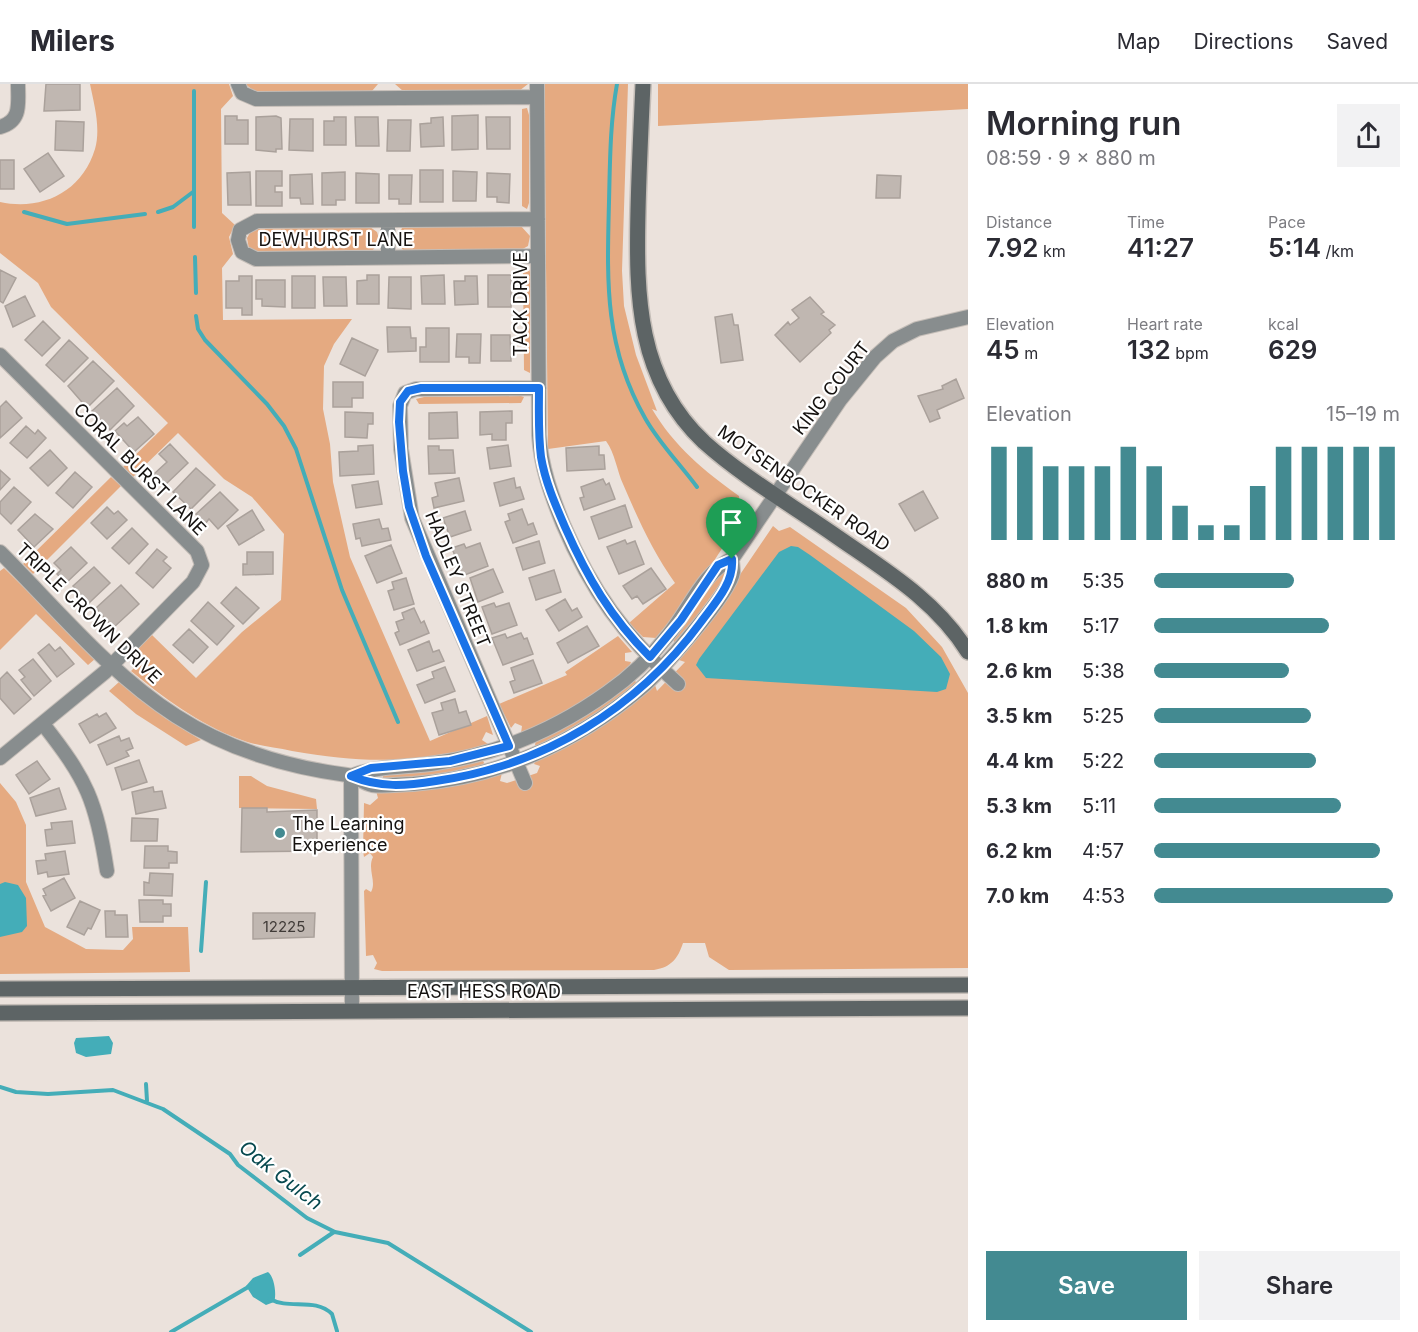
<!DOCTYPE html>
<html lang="en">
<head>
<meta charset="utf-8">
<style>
	:root { --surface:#fff; --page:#f2f2f3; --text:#2b2b33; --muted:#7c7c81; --line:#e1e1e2; --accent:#438a91 }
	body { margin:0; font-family:Inter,sans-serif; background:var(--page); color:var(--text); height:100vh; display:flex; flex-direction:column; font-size:22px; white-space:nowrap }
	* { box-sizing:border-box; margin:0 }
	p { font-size:20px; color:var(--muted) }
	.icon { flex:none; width:33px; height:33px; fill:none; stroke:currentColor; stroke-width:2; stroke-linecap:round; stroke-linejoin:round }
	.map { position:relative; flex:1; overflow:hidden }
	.details { display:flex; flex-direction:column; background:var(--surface); width:450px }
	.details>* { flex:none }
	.pin { position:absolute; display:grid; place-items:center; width:51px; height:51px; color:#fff; margin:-62px -26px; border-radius:50% 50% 50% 0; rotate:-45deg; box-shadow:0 0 6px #0007 }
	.pin .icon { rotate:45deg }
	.round { display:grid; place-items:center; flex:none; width:63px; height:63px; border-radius:0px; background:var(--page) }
	.head { display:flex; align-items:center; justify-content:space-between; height:102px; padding:0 18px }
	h1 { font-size:33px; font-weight:600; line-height:45px }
	.metrics { display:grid; grid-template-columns:repeat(3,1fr); gap:9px; height:102px; padding:6px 18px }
	.metrics div { display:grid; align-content:center }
	.metrics b { font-size:26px; font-weight:600 }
	.metrics small { font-size:16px; font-weight:400 }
	.metrics p { font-size:16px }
	.chart { height:168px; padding:12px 18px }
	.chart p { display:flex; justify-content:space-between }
	.chart svg { width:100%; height:108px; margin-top:6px; stroke:var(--accent); stroke-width:6 }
	.button { display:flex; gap:12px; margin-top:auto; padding:12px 18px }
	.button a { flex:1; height:69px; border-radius:0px; background:var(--accent); color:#fff; font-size:24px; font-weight:600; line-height:69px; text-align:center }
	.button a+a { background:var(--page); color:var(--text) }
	ul { padding:0 18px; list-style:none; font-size:20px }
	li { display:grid; grid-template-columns:96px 72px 1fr; align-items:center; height:45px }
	li i { height:15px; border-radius:8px; background:var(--accent) }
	header { display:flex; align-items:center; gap:36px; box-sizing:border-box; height:84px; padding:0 30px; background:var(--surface); border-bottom:2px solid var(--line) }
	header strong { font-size:28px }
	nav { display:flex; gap:33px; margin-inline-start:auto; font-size:21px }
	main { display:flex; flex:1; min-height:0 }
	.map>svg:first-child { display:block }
</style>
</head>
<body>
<header>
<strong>Milers</strong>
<nav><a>Map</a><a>Directions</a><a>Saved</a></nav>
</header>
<main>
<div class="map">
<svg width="968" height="1248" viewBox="0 0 968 1248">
	<rect width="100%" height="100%" fill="#ebe2dc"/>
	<path fill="#e5aa81" d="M90,0H229L233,12L221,25L222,129L235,141L229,153L233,170L222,184L223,236L352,235L334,260L324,282L323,325L330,360L333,398L350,473L430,657L487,632L493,651L486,648L482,656L488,660L486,662C414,679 365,680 292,667C275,663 256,662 239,655C199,640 164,614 131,587L136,582L135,576L129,575L130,572L152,551L196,594L242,548L281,516L284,450L252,413L224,395L178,349L133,393L123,383L168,339L51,223L38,199L0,169V118C42,127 82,108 95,65C101,44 94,20 90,0Z
		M245,0H378L372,7L366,8L258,10Z
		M395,0H528L519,7H403Z
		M544,0H628L622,187L624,222L636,271L657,327L652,325C674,362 704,387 739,412L740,425L747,426L699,500L656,554L643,553L629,539L675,499C653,468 638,435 623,400C617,387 615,369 606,357L548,365Z
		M658,0H968V25L658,42Z
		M527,24L529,31V119L527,125L522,122V25Z
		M520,141L530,152L528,162L519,167L405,168L396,158L397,150L403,143Z
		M259,143H370L377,148L380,158L371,168L256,169L249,165L247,154L251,147Z
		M528,183L530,188V289L524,286L523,184Z
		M424,313L521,312L524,313L521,319L419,320L416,315Z
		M111,393L121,402L33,490L23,480Z
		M773,442L779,447L790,443L906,524L942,563L968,609V884L729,886L709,873L705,859H683C678,874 672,883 654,886L382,887L374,885L377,879L373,871L366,872L364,807L366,805L371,808C377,798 367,785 373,773L370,769L364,773L363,767L364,719L370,721L378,714L376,707L502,689L500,697L507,699L537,689L540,682L534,680L536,676L655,601L657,607L685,578L679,576L680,573L703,545Z
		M4,484L90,568L95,575L88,581L36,530L0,566V487Z
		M721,487H725L726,492L677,559L674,558L673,554Z
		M618,552L632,568L625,569V577L631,578L629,583L581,620L528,648L521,649L522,642L515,639L511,644L499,620L567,591L565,588Z
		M634,595L637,600L584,640L537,663L535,661L536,656Z
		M119,598L165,634L201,656L186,662L136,630L109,607Z
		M481,676L484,678L483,682L431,693L385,696L383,694V691Z
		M239,692H251L267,702L316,715L317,725L239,724Z
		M0,699L16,718L26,741V798L45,843L86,865L123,866L133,855L132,843H188L190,888L0,890Z"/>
	<path fill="#44adb8" d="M791,462L798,463L810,471L914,547L941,573L950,590L946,605L937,608L706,594L696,581L699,575L779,468Z
		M5,798L18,801L26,814L27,842L22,848L0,853V800Z
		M109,952L113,959L111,970L86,973L76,969L74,959L76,954Z
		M268,1188C274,1192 277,1210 274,1218L266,1221L253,1213L246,1202L253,1194Z"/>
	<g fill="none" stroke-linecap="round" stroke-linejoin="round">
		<path stroke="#44adb8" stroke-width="4" d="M617,0C610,39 610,78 609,118C607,197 604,262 645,334C659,359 680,380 697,403
			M194,7V143
			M24,128L67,140L145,130
			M158,128L173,123L193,108
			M195,173L196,209
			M196,232L198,245L205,256L267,320L284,342L296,365L342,506L398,638
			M201,867L206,798
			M146,1000L147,1017
			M0,1003L16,1008L48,1010L113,1006L163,1025L230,1070L238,1081L307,1134L335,1148L388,1159L531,1248
			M300,1171L334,1148
			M270,1215C289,1226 315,1213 332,1230L337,1247
			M171,1248L250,1202"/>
	</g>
	<path fill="#c0b7b1" stroke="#aaa19b" stroke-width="1.5" d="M46,0H80V26L44,27Z
		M478,31V65L452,66V32Z
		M225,32H237V36H248V60H225Z
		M276,32L281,34L282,65H276V68L256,66V33Z
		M334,33H346V61H324V37H334Z
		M355,33H378L379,62H356Z
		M443,33L444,62L421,63L420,40L431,39V34Z
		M486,33H510V65H487Z
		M290,35H313V67L289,66Z
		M388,36H411L410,67H387Z
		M56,37L84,38L83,67L55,66Z
		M48,69L64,92L40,108L24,85Z
		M0,76H14V105H0Z
		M420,86H443V118H420Z
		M256,87H282V102H275V108H282V122H256Z
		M453,87L477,88L476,117H453Z
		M250,88L251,121H228L227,89Z
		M345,88V116H336V121H322V89Z
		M356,89L379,90V119H356Z
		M487,89L510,90L509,119L497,118V113H487Z
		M312,90L313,120H301L300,114H290V91Z
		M389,91H412L411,120H399V115H389Z
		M877,91L901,92L900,114H876Z
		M0,186L16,194L3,219L0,217Z
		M367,191H379V220H357V197L367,196Z
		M444,191L445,220H422L421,192Z
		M488,191H511V223H488Z
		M239,192H252V231H242V224H226V197H239Z
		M292,192H315V224H292Z
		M465,192H477L478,220L455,221L454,197H465Z
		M323,193H346L347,222H324Z
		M389,193H411V225L388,224Z
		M256,196H285V223L262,222V215H256Z
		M25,212L35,232L13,243L5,222Z
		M810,213L824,228L821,230L835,241L829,246L831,249L800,278L775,251L788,238L790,241L799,234L792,226Z
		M732,230L734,241H738L743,276L721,279L715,233Z
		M43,237L60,254L42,272L25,256Z
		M387,243H410L411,254H416V267L388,268Z
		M426,244H449V278H420V263H426Z
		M457,250H481L480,279H469V273H456Z
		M491,251H510L511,277H491Z
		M352,254L378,266L365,292L340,280Z
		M69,256L88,274L64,298L46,281Z
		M93,277L114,297L87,324L68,302Z
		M956,295L964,314L937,326L940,334L930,338L918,312L943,305L942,302Z
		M333,298H363V314H352V323H333Z
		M117,304L134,322L110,346L92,327Z
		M6,317L22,334L0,354V323Z
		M512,327V339H506V356H492V350L480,351V328Z
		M345,328L373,329V340H368L367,354L345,353Z
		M457,328L458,354L429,355V329Z
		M138,333L154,350L134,368L115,347L124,339L127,342Z
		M26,342L35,350L38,346L46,354L27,374L10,359Z
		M170,360L188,379L165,401L154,390L167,378L159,370Z
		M373,361L374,390L340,392L339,368L358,367V362Z
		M508,361L511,382L490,385L487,364Z
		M428,362H439V366H453L455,389L429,390Z
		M599,362V371H604L605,385L567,387L566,364Z
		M50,366L67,384L48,402L30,384Z
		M196,384L215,401L191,425L173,408Z
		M0,386L10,395L0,406Z
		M75,388L92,403L73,424L56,409Z
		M459,394L464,417L434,424L432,414L438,412L435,399Z
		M514,394L516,404L520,403L524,415L500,422L494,399Z
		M603,395L606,401L609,399L615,415L584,426L580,414L584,413L581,403Z
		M378,397L382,420L356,424L352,401Z
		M14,403L31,418L11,440L0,429V418Z
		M923,407L938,434L915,447L899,420Z
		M220,408L238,426L218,445L209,435L205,440L196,430Z
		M625,421L632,443L599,455L591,433Z
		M107,423L114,430L118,427L127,436L107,455L91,439Z
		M522,425L528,441L533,439L537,450L513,459L505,438L510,436L508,430Z
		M252,426L264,446L239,461L227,442Z
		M465,427L471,446L450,453L443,434Z
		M35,430L53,445L34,463L18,446Z
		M379,435L382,445L388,444L391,456L362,462L360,454L356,455L353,440Z
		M132,444L148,460L129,480L112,464Z
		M625,456L627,460L635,457L644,480L619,490L607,463Z
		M539,457L545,479L523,486L516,464Z
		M480,459L488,482L462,492L452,464L464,460L466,464Z
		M391,461L402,489L377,499L365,472Z
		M71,463L87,479L66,499L57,490L61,486L54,479Z
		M157,465L167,473L163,477L171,484L153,504L136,489Z
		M247,468H273V490L243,491V480H247Z
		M94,483L110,499L89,519L73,502Z
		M651,484L666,505L643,520L637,512L632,515L623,502Z
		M493,485L503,508L478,518L470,494Z
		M554,486L561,508L536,516L529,494Z
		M406,494L414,520L394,526L388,507L394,505L392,498Z
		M121,501L139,520L113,544L96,524Z
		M236,503L259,524L243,540L221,519Z
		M565,515L572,527L577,524L582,533L559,547L546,526Z
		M208,518L234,542L217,561L191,537Z
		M494,519L496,523L509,519L517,541L492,550L482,523Z
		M414,524L421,539L424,537L429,549L400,561L395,549L399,547L396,538L404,535L402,529Z
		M587,542L599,562L568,579L557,559Z
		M189,545L208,563L193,579L173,561Z
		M521,549L524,555L527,554L533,570L503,581L492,554L505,550L507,554Z
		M429,557L433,568L439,566L444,577L417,587L408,566Z
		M49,560L55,567L60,563L74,580L57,593L38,569Z
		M33,575L51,597L34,612L21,596L25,593L19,586Z
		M533,576L542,599L514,609L510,598L515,596L511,584Z
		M445,583L455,607L425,619L417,601L434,594L432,588Z
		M7,588L31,615L14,630L0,614V595Z
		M455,615L459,629L466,627L471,641L439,651L432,629L443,626L441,619Z
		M106,629L116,644L90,659L79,640L97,630L99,633Z
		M119,652L121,657L129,654L133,664L126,667L129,672L107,681L98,661Z
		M139,676L147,698L122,706L115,684Z
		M37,677L50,695L29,710L16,691Z
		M153,703L154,708L162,707L166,724L136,730L132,708Z
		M59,704L66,725L36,732L30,714Z
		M242,724H267V728L317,726V767L241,768Z
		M132,734L158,735L157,757H131Z
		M72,737L75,759L47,762L45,746L52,745L51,739Z
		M145,762H168V767L177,768V779H169V784H144Z
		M65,767L69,790L48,793L47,788L38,790L36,777L46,776L45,770Z
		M150,789L173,790L172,812L144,811V798L149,799Z
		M64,794L75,814L51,827L43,812L46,811L43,805Z
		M139,816H163V820H171V832H163V838H140Z
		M80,817L100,826L91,845L88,844L84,851L67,843Z
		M105,827H115V831H127L128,853H106Z
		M253,829H315L314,853L253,855Z"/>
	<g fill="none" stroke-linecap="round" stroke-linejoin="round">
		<g stroke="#c4bdb7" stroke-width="16">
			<path id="minor" d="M238,0L242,9L256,15L537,13
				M537,0L539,351C541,383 551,410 563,440C591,506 624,552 678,600
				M0,43C22,37 18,19 18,0
				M538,135L257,137L240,146L238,156L242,168L256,175L538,172
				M388,137V173
				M0,271L197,467L202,481L193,498L105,588L0,674
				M0,468C56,524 109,589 176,632C227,665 287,683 347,691C356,692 363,699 372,701C385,703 400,700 413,700C497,694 576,659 640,605C659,589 730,510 733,488C733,484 732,479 732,475
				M43,640C87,696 96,716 107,787
				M351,692C379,681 407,684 436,679C498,670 555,646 607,609C630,593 651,573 669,550C689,526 704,487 732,475L840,316L875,273L893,257L917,245L968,233
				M351,692L352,927
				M525,699L412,434L401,365L400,322L405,309L416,305L539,304"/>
		</g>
		<g stroke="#c4bdb7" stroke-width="18">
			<path id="secondary" d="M643,0C641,42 639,84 638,127C636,212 637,295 704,358C743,393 790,420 833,450C883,485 935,515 968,568
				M0,905L968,901
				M0,929L968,924"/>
		</g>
		<use href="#minor" stroke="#888d8e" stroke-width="14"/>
		<use href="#secondary" stroke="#5d6465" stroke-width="15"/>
	</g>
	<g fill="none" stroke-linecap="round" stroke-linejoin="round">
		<g stroke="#fff" stroke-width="12">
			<path id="route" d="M421,304H539C539,327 538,350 541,373C545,397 555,420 565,443C587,493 611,534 650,573L681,536L718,481L732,475C734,499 715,519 701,538C637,625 543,682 436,697C405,702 380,704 351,692L371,684L450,677L509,662L426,472L409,423L403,387L399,338L400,318L408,307Z"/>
		</g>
		<use href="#route" stroke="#1a73e8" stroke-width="8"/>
	</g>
	<circle fill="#438a91" stroke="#fff" stroke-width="2" cx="280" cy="749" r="6"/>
	<g text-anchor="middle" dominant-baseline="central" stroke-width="4.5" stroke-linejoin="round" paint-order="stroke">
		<g font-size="15" fill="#403b38">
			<text x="284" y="842">12225</text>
		</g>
		<g font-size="18" fill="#151210" stroke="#fff">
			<text x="336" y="155">DEWHURST LANE</text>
			<text transform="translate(520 220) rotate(-90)">TACK DRIVE</text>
			<text transform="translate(831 304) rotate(-52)">KING COURT</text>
			<text transform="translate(140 385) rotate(45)">CORAL BURST LANE</text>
			<text transform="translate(804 404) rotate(35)">MOTSENBOCKER ROAD</text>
			<text transform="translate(458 495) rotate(68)">HADLEY STREET</text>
			<text transform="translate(89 529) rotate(44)">TRIPLE CROWN DRIVE</text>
			<text x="484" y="907">EAST HESS ROAD</text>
		</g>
		<g font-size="18" fill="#151210" stroke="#fff" text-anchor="start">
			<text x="292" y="739">The Learning<tspan x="292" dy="21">Experience</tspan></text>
		</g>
		<g font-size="20" font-style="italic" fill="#06484e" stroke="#fff">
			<text transform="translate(281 1091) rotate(38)">Oak Gulch</text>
		</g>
	</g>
</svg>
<div class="pin" style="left:732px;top:475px;background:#1e9e55"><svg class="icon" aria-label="arrive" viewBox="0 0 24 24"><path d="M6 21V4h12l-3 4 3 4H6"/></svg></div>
</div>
<section class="details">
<div class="head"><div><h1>Morning run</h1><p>08:59 · 9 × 880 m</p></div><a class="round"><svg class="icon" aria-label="share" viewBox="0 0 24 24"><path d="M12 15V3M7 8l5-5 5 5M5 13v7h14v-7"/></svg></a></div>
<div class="metrics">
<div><p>Distance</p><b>7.92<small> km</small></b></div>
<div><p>Time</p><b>41:27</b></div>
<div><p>Pace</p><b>5:14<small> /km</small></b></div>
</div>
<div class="metrics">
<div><p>Elevation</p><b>45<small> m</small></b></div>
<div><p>Heart rate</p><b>132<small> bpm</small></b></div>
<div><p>kcal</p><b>629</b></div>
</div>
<div class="chart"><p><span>Elevation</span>15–19 m</p>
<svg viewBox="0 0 160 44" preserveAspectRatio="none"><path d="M5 44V6M15 44V6M25 44V14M35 44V14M45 44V14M55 44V6M65 44V14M75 44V30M85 44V38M95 44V38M105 44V22M115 44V6M125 44V6M135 44V6M145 44V6M155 44V6"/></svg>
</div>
<ul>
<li><b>880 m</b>5:35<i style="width:57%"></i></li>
<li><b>1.8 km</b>5:17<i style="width:71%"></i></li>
<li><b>2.6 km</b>5:38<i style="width:55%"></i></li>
<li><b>3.5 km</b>5:25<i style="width:64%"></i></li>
<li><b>4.4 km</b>5:22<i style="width:66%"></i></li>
<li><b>5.3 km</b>5:11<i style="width:76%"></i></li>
<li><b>6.2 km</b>4:57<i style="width:92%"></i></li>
<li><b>7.0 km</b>4:53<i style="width:97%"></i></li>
</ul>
<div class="button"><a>Save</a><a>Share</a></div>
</section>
</main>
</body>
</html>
